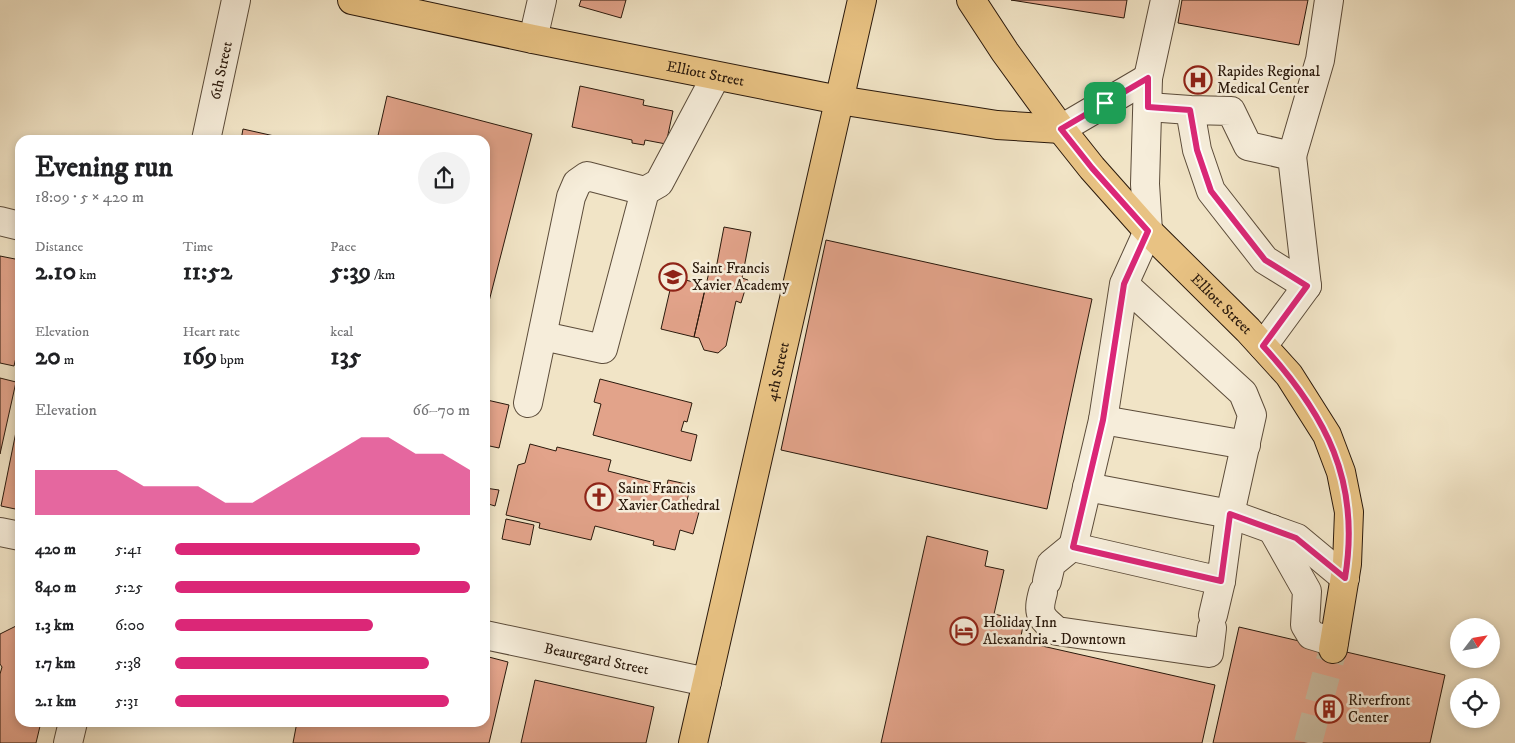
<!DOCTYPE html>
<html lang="en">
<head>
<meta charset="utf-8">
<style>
	:root { --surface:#fff; --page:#f2f2f2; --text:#202124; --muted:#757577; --accent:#db2777 }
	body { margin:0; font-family:"IM FELL DW Pica",serif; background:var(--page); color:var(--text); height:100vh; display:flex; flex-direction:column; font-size:19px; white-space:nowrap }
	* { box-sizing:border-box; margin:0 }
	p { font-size:16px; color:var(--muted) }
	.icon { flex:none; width:28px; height:28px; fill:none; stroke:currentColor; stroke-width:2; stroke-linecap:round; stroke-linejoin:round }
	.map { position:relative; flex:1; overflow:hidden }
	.drawer { position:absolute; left:15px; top:135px; width:475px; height:592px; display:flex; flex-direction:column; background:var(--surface); border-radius:15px; box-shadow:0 2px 8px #0003 }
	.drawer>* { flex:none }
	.needle { width:32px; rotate:59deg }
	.buttons { position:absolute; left:1450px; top:618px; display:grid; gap:10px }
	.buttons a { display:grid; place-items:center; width:50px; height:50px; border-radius:50%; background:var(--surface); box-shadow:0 2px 8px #0003; font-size:25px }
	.pin { position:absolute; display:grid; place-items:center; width:42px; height:42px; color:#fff; margin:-21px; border-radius:10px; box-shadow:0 2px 8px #0006 }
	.round { display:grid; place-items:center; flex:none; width:52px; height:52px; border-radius:26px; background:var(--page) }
	.head { display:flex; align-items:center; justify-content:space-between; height:85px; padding:0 20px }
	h1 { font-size:28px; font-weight:700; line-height:38px }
	.metrics { display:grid; grid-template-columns:repeat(3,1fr); gap:8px; height:85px; padding:5px 20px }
	.metrics div { display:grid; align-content:center }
	.metrics b { font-size:25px; font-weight:700 }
	.metrics small { font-size:14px; font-weight:400 }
	.metrics p { font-size:14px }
	.chart { height:140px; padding:10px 20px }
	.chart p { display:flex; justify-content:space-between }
	.chart svg { width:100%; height:90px; margin-top:5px; fill:var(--accent); opacity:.7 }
	ul { padding:0 20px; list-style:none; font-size:16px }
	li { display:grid; grid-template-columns:80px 60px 1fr; align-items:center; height:38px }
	li i { height:12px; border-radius:6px; background:var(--accent) }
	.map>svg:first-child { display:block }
</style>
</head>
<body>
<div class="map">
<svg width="1515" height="743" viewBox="0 0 1515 743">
	<rect width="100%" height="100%" fill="#f1e4c6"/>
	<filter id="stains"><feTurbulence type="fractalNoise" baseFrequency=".004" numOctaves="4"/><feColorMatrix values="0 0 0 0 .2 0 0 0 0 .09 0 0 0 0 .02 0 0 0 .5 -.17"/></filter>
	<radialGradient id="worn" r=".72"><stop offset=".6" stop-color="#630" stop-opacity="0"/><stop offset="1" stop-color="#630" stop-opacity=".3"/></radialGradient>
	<path fill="#e2a38a" stroke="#2a190c" d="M581,0H626L621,18L579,6Z
		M1011,0H1127L1124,18Z
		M1182,0H1308L1299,45L1178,23Z
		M580,86L644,100L643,105L673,111L666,144L645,140L644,145L632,143V140L572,127Z
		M387,96L532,134L485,317V140H377Z
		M243,129L292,140H241Z
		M724,227L751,232L742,278L748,280L741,303L736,301L726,346L718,353L704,350L699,338L694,337L709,272L715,274Z
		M826,240L1092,299L1047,509L781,450Z
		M0,256L20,260V340L14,366L0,363Z
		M673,277L706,285L694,337L661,329Z
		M0,378L16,382L0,454Z
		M600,379L692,403L687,422L684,421L681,431L697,435L691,461L593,435L601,404L594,402Z
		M487,400L509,405L499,448L485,445V409Z
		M20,412V510L1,506Z
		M530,444L556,451L557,447L611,460L608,471L667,486L668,480L691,485L685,508L699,512L693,534L680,530L675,550L653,545L654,541L595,526L591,540L539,528L540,523L506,515L518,465L525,463Z
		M485,488L499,490L495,506L485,503Z
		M506,519L534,525L530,545L502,539Z
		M927,536L988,551L985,566L1004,570L994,614L1024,621L1020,641L1215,685L1202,743H881Z
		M18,625L20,629V722H41L36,743H0V674L2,667L0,664V634Z
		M1239,627L1445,675L1430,743H1213Z
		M485,656L508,662L489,743H293L297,722H485Z
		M535,680L654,707L646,743H521Z"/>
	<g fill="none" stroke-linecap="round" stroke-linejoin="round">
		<path stroke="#c9bba1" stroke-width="28" stroke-dasharray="28 14" stroke-linecap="butt" d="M1308,743L1333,649"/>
		<g stroke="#5c4c3a" stroke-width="30">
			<g id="minor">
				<path d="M533,39L542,0"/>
				<path d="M1148,107L1190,110L1197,150L1211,191L1265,260L1307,286L1292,156L1248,146L1231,111L1190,110"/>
				<path d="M1061,129L1148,78"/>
				<path id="s1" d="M206,140L236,0"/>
				<path d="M1292,156L1320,60L1329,0"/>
				<path d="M0,221L20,226"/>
				<path d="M1124,284L1243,393L1252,415L1230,514L1221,581L1073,547L1103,420L1124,284L1148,231L1145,184L1148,78L1165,0"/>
				<path d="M543,336L603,349L645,191"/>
				<path d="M1263,346L1307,286"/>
				<path d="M528,403L571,197L577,183L587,176L645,191L659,183L716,76"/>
				<path d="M1103,420L1246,445"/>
				<path d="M1087,487L1230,514L1297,538L1345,578"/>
				<path d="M1272,529L1307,591L1305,625L1311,635L1334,642"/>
				<path d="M0,532L20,536"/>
				<path d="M1047,581L1051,564L1073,546"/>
				<path d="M1043,592C1037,614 1040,617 1057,631L1209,653L1212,628"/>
				<path d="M1213,615L1221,581"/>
				<path id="s2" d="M485,635L707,682"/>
				<path d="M68,743L73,722"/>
			</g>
		</g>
		<g stroke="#2a190c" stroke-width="30">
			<g id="major">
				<path id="s3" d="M352,0L533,39L839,100L997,125L1061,129"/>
				<path id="s4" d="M971,0L1005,52L1061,129L1092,168L1148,231L1248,330L1289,375L1327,435L1341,472L1349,512L1347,564L1333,649"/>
				<path id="s5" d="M693,743L862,0"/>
			</g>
		</g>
		<use href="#minor" stroke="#f6edda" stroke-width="28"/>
		<use href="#major" stroke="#e8c283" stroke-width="28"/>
	</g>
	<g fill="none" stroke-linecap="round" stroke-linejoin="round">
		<g stroke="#fff" stroke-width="10">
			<path id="route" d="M1148,78V107L1190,110L1197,150L1211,191L1265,260L1307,286L1263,346C1326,415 1361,481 1345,578L1296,538L1230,514L1221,581L1073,547L1103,420L1124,284L1148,231L1092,168L1061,129Z"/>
		</g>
		<use href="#route" stroke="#db2777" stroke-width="6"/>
	</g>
	<defs>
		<g id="hospital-ring" transform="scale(1.4375)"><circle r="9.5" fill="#f6edda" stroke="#8f2418" stroke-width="1.5"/><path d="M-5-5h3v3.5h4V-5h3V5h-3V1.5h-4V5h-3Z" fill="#8f2418"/></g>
		<g id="school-ring" transform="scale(1.4375)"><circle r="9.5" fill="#f6edda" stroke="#8f2418" stroke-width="1.5"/><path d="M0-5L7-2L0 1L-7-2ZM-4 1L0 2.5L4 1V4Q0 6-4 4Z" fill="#8f2418"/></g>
		<g id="church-ring" transform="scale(1.4375)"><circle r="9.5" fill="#f6edda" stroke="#8f2418" stroke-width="1.5"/><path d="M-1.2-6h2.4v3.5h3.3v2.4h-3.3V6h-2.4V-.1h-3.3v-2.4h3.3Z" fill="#8f2418"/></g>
		<g id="hotel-ring" transform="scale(1.4375)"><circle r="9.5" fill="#f6edda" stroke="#8f2418" stroke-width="1.5"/><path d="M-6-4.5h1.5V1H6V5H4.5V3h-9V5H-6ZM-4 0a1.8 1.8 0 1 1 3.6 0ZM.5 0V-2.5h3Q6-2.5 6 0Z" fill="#8f2418"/></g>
		<g id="building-ring" transform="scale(1.4375)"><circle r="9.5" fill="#f6edda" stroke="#8f2418" stroke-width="1.5"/><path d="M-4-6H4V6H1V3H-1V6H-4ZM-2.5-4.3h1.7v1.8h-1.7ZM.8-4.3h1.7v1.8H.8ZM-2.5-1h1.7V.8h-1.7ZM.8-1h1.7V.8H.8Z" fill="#8f2418"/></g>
	</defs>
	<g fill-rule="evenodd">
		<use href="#hospital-ring" x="1198" y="80"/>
		<use href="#school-ring" x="673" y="277"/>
		<use href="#church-ring" x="599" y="497"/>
		<use href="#hotel-ring" x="964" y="631"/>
		<use href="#building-ring" x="1329" y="709"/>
	</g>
	<g text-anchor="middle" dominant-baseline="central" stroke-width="5" stroke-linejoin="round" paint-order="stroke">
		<g font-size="15" fill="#2a190c" stroke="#f6edda">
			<text stroke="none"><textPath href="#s1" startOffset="71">6th Street</textPath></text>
			<text stroke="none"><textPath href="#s3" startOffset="361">Elliott Street</textPath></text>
			<text stroke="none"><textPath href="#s4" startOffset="395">Elliott Street</textPath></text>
			<text stroke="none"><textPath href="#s5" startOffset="381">4th Street</textPath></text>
			<text stroke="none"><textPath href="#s2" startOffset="114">Beauregard Street</textPath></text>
		</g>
		<g font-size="15" fill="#2a190c" stroke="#f6edda" text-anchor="start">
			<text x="1217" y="71">Rapides Regional<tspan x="1217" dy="17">Medical Center</tspan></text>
			<text x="692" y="268">Saint Francis<tspan x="692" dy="17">Xavier Academy</tspan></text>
			<text x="618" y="488">Saint Francis<tspan x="618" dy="17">Xavier Cathedral</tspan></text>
			<text x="983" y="622">Holiday Inn<tspan x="983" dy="17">Alexandria - Downtown</tspan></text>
			<text x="1348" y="700">Riverfront<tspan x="1348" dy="17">Center</tspan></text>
		</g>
	</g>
	<rect width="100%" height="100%" filter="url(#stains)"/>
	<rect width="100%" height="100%" fill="url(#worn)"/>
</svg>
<div class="buttons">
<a><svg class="needle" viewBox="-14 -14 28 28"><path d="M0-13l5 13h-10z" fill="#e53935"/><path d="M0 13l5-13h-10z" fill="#757577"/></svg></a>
<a><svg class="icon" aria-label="locate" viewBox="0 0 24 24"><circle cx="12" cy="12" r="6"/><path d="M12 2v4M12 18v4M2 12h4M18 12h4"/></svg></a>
</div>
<div class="pin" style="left:1105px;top:103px;background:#1e9e55"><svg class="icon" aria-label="arrive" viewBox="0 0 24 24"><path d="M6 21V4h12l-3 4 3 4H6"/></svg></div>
<section class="drawer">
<div class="head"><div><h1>Evening run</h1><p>18:09 · 5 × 420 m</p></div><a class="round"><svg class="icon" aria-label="share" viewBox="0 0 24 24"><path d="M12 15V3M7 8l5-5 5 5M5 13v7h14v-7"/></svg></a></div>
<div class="metrics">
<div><p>Distance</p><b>2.10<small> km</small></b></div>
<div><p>Time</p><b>11:52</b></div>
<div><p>Pace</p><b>5:39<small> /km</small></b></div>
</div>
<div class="metrics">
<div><p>Elevation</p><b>20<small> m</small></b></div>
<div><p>Heart rate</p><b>169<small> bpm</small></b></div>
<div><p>kcal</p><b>135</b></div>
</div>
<div class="chart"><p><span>Elevation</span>66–70 m</p>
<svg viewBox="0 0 160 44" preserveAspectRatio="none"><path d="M0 44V22L10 22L20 22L30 22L40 30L50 30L60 30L70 38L80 38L90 30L100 22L110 14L120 6L130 6L140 14L150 14L160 22V44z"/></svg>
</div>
<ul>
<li><b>420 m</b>5:41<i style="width:83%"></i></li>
<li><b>840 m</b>5:25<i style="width:100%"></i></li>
<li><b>1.3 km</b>6:00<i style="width:67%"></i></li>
<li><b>1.7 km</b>5:38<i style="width:86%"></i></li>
<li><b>2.1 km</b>5:31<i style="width:93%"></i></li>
</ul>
</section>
</div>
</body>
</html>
